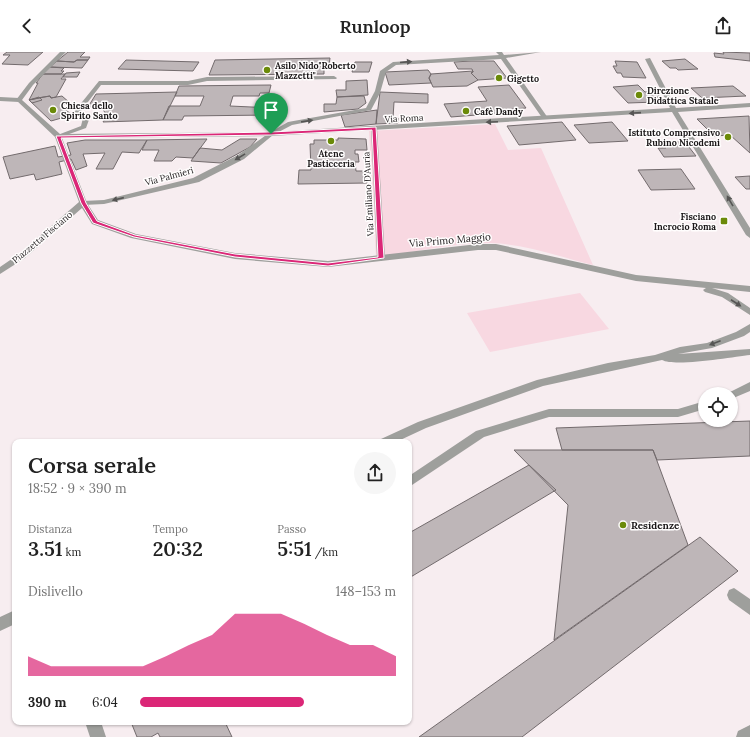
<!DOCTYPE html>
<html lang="it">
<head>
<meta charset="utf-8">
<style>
	:root { --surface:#fff; --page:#f6f6f6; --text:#222; --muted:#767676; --accent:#db2777 }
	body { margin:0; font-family:Lora,serif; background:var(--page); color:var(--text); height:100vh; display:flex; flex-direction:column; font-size:15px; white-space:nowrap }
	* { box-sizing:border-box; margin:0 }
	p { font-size:13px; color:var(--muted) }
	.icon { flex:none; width:22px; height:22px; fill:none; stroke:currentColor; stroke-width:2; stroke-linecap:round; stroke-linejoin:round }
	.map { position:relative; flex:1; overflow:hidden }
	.panel { position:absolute; left:12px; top:387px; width:400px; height:286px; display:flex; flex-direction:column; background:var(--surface); border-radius:8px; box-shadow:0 1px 3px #0004 }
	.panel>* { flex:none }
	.tools { position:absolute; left:698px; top:335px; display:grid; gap:8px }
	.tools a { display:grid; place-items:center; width:40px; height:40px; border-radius:50%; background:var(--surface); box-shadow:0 1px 3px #0004; font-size:20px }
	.pin { position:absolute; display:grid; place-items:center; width:34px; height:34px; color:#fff; margin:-41px -17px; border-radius:50% 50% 50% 0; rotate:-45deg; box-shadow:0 0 4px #0007 }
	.pin .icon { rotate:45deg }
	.round { display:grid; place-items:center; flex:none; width:42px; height:42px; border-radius:21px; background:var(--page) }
	.overview { display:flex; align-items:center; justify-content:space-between; height:68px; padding:0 16px }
	h1 { font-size:22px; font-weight:600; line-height:30px }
	.metrics { display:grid; grid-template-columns:repeat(3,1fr); gap:6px; height:68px; padding:4px 16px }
	.metrics div { display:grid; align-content:center }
	.metrics b { font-size:20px; font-weight:600 }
	.metrics small { font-size:11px; font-weight:400 }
	.metrics p { font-size:11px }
	.chart { height:112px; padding:8px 16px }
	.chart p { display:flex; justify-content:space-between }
	.chart svg { width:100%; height:72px; margin-top:4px; fill:var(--accent); opacity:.7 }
	ul { padding:0 16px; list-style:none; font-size:13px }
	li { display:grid; grid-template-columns:64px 48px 1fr; align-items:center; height:30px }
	li i { height:10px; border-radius:5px; background:var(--accent) }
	header { display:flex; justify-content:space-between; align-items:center; height:52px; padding:0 16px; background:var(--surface); font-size:18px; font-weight:600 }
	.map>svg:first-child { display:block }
</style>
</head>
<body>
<header><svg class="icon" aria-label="back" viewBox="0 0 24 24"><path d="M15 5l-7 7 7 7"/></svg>Runloop<svg class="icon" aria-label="share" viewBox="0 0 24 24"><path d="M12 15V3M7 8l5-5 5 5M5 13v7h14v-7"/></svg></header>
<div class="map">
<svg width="750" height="685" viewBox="0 0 750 685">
	<rect width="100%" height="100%" fill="#f7edf0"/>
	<path fill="#f8d8e1" d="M495,72L508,98L541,96L593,213C560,205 525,192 491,191C455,190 412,201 376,205L369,79Z
		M580,241L609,277L490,300L467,261Z"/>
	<path fill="#beb6b8" stroke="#736b6d" d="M7,0H43L28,13L2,12L10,3H3Z
		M68,0H85L80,5H90L88,8H77L74,10L57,9Z
		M723,0L750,1V9L715,5L714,1L724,2Z
		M330,6L329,14H324V22L209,23L215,8Z
		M685,7L698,17L678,18L676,16H670L662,9Z
		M77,8H88L82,16L50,15L57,9L74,10Z
		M126,8L199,10L193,19L118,17Z
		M471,9H494L507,26L478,28L471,21L473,20L472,17H458L454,10Z
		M615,9L637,10L646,26L623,25L621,21H617L613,14H617Z
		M355,10H372L369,20H352Z
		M50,15L64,16L61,19H64L61,22H43Z
		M428,18L431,22L429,26L431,31L389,33L385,20Z
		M473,19V20L471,21L478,28L467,34L433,35L429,26L431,22Z
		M80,20L77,25H63L66,21Z
		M43,22H65L61,27H66L56,45L51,46L50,44L43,45L29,48L38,31H36Z
		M367,28L368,43L337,45L336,38H346V29Z
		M271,33L269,41H260L259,44H233L230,54L273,56L272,63L184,64L182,68H163L169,54H200L204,44H175L179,34Z
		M509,33L526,56L502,58V61L451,65L444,52L487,49L478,35Z
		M638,33L645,40L655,39L661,46H653L657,50L628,51L613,35Z
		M733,34L746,44L702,46L691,36Z
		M177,40L163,68L103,70L108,61H105L102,55H88L96,42Z
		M380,40L428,42V51L394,50L393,66H398V71L376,72Z
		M50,44L51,46L62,44L70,51L60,53L72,63L51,69L29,48Z
		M364,44L366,51L358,57L324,60V52H336L337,45Z
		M39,45L42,48L32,51L29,48Z
		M377,58L376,72L345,75L341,63Z
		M749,64L750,101L730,83L714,84L697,67Z
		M562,70L576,88L519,93L507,74Z
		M612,70L628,89L589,91L574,73Z
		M338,86L366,87L367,98H355V102H358L359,110H355L356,119H366L367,131L298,132L299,118H311L310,92H314V88H338Z
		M207,87L193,106L176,105L172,109H154L159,98H142L147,88Z
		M240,87H257L250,95L221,111L191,109L200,96L222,98Z
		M85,88H147L139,101L122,100L113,117H96L105,101L83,102L87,114L76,118L71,107L59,110L62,122L36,128L34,122L10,127L3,105L55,94L58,105L71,103L67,91Z
		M662,90H685L696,104L664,105L658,96H666Z
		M681,117L695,137L651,138L638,118Z
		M750,124V137H746L735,125Z
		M750,369V404L657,408L653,398H562L556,376Z
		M514,398H653L688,493L554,588L568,453Z
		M529,413L556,438L409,526V481Z
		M700,485L738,519L522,685H419Z
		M131,670H225L232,685H160L158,681L151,685H137Z"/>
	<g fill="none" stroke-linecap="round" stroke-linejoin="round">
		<path fill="#9e9f9c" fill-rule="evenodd" d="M750,330V339L731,347V342H726Z
			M705,349V357L678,365H549L484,385L409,435V424L476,379L549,357H678Z
			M734,536L750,547V563L729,548L727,543L729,538Z
			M85,670H101L106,685H90Z
			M750,673V685H736L738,679Z"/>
		<path fill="#9e9f9c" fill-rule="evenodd" d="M496,0H502L504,3L541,0L506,6L548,66L547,67H543L501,7L396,13L386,20L380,41L371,58L292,73L273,83L244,107L199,130L104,152L83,153L79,151L83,149L104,148L193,126L238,103L269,81L288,70L366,56L375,39L380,19L393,10L499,3Z
			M334,24L337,26L336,27L207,29L188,33H101L81,59L90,65L86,76L58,86L55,84L81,74L83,66L74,60L99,29H188L207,25Z
			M0,45L19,46L22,48L19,50L0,49Z
			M374,74L377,76L385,206L381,209L377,206L371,76Z"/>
		<path fill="#9e9f9c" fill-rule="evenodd" d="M60,0H66L33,33L22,48L60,82L271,80L670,56L645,7L650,6L676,56L750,51V55L678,60L750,176V186L746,183L672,60L271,84L62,86L87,151L98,168L136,182L235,201L328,209L478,192H496L636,223L750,234V240L712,236L728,241L750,256V263L722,245L705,240L703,238L706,236L636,229L496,198H478L328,215L235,207L131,186L92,172L82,156L25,206L0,222V215L19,202L79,150L55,85L16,48L29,31Z
			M750,272V280L744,284L712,296L678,302L750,297V303C732,305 675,315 662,308L543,334L426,376L396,390H379L381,387L418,370L537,328L608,311L655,303L680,295L707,291L736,280Z
			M15,558V572L0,579V565Z"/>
	</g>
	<defs><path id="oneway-solid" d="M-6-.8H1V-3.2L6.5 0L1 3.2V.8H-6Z"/></defs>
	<g fill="#565554">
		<use href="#oneway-solid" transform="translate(406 10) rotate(-5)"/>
		<use href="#oneway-solid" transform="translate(635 61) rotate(176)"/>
		<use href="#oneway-solid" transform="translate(307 69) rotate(-8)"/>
		<use href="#oneway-solid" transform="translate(492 70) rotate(177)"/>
		<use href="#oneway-solid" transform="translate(240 105) rotate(149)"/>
		<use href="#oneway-solid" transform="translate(118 147) rotate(167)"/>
		<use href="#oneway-solid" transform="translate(730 149) rotate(-120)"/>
		<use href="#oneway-solid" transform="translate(736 251) rotate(33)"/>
		<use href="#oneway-solid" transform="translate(715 291) rotate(159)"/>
	</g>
	<path fill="#db2777" stroke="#fff" fill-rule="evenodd" d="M376,75L384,206L328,214L235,205L134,185L93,171L81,151L56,84L271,80ZM372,78L378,205L328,211L235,202L135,183L97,169L86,151L61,86L271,83Z"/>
	<g fill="#6b8a09" stroke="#fffdfd" stroke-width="1.5">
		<circle cx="267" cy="18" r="4"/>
		<circle cx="499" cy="26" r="4"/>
		<circle cx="639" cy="43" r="4"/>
		<circle cx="53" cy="58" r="4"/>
		<circle cx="466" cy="59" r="4"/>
		<circle cx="728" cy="85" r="4"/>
		<circle cx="331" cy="89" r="4"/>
		<rect x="720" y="165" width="8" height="8" rx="2"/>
		<circle cx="623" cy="473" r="4"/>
	</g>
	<g text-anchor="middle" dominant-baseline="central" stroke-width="3" stroke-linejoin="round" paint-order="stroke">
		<g font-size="9" font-weight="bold" fill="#1b1819" stroke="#fffdfd" text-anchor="start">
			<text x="275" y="13">Asilo Nido"Roberto<tspan x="275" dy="10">Mazzetti"</tspan></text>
			<text x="507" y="26">Gigetto</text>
			<text x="647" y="38">Direzione<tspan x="647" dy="10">Didattica Statale</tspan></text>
			<text x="61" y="53">Chiesa dello<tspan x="61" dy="10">Spirito Santo</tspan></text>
			<text x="474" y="59">Cafè Dandy</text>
			<text x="720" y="80" text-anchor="end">Istituto Comprensivo<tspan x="720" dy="10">Rubino Nicodemi</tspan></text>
			<text x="331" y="101" text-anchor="middle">Atene<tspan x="331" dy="10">Pasticceria</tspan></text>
			<text x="716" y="164" text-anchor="end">Fisciano<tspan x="716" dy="10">Incrocio Roma</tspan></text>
		</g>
		<g font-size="9" fill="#1b1819" stroke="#fffdfd">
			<text transform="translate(404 66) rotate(-3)">Via Roma</text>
			<text transform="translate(169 124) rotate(-15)">Via Palmieri</text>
			<text transform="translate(368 142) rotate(-93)">Via Emiliano D'Auria</text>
			<text transform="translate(42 185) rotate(-40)">Piazzetta Fisciano</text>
		</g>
		<g font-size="10" fill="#1b1819" stroke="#fffdfd">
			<text transform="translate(450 188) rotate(-5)">Via Primo Maggio</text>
		</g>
		<g font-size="10" font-weight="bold" fill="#1b1819" stroke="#fffdfd" text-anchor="start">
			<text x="631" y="473">Residenze</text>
		</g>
	</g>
</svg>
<div class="tools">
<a><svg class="icon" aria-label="locate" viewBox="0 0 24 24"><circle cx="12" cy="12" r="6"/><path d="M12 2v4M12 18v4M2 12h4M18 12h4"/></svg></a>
</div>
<div class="pin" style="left:271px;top:82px;background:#1e9e55"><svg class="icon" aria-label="arrive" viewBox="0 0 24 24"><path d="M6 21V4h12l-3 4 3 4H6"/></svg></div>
<section class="panel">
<div class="overview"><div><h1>Corsa serale</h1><p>18:52 · 9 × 390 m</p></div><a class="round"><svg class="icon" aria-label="share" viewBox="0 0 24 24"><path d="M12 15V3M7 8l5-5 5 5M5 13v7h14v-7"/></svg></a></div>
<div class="metrics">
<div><p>Distanza</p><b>3.51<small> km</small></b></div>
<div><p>Tempo</p><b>20:32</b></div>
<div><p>Passo</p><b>5:51<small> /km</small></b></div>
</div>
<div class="chart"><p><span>Dislivello</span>148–153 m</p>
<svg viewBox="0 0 160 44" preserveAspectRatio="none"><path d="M0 44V32L10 38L20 38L30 38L40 38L50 38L60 32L70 25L80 19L90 6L100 6L110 6L120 12L130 19L140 25L150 25L160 32V44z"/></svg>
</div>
<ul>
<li><b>390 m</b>6:04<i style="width:64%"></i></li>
</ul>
</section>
</div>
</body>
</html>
